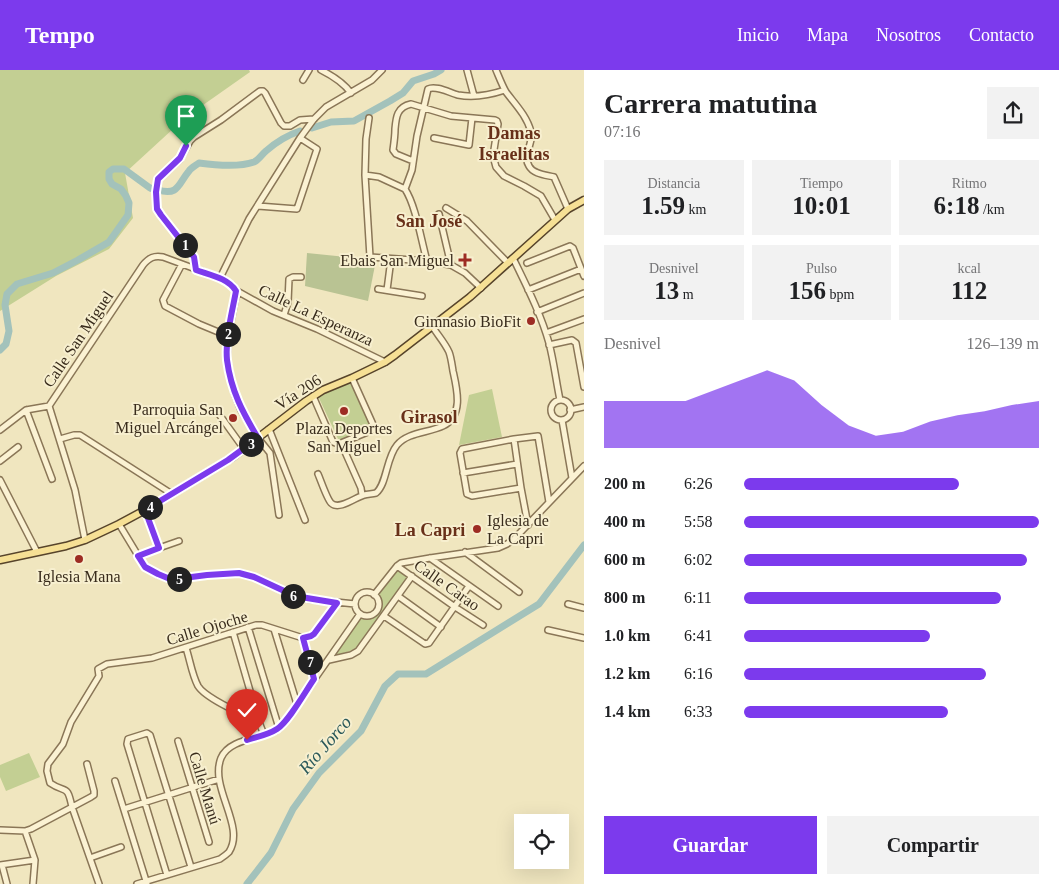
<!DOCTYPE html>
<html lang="es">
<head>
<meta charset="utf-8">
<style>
	:root { --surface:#fff; --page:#f2f2f2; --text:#202124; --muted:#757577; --accent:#7c3aed }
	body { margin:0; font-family:Georgia,serif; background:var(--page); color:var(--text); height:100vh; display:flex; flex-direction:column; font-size:19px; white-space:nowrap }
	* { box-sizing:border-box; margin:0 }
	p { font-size:16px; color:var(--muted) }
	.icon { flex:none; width:28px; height:28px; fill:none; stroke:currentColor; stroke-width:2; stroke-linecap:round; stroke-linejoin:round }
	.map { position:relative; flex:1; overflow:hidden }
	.drawer { display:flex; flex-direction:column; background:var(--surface); width:475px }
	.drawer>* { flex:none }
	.controls { position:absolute; left:514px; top:744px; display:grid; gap:10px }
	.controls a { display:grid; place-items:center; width:55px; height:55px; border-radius:0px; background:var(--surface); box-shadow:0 5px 20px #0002; font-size:25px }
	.pin { position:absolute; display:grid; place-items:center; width:42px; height:42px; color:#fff; margin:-51px -21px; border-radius:50% 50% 50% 0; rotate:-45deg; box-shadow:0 0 5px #0007 }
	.pin .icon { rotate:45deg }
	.km { position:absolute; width:25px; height:25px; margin:-12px; border-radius:50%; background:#222; color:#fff; font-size:14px; line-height:25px; text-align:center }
	.round { display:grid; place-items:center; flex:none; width:52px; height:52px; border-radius:0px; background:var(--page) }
	.overview { display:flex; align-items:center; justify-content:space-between; height:85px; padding:0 20px }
	h1 { font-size:28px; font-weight:700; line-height:38px }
	.figures { display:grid; grid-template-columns:repeat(3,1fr); gap:8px; height:85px; padding:5px 20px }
	.figures div { display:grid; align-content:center; border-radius:0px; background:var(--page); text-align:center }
	.figures b { font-size:25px; font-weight:700 }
	.figures small { font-size:14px; font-weight:400 }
	.figures p { font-size:14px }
	.chart { height:140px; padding:10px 20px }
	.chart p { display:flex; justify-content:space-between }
	.chart svg { width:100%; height:90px; margin-top:5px; fill:var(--accent); opacity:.7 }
	.cta { display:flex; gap:10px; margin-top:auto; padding:10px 20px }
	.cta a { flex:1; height:58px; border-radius:0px; background:var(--accent); color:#fff; font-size:20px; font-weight:700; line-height:58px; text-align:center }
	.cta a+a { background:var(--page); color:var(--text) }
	ul { padding:0 20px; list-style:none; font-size:16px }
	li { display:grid; grid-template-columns:80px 60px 1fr; align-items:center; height:38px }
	li i { height:12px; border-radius:6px; background:var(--accent) }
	header { display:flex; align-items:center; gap:30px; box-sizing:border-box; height:70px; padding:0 25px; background:var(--accent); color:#fff }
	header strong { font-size:24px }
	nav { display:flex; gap:28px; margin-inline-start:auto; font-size:18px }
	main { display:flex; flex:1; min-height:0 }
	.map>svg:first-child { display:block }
</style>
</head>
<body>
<header>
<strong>Tempo</strong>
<nav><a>Inicio</a><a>Mapa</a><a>Nosotros</a><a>Contacto</a></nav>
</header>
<main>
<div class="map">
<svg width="584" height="814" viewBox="0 0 584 814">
	<rect width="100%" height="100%" fill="#f0e6bf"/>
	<path fill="#c3cf93" d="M0,0H249L250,2L186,47L125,103L133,148L109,179L56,206L0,241Z
		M350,311L371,355L339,371L318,326Z
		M492,319L502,367L459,375L469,325Z
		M399,498L409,506L356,579L334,586L361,547L367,548L377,545L381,536L378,525Z
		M29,683L40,707L6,721L0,707V695Z"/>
	<path fill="#b9c393" d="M307,183L376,190L368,231L305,216Z"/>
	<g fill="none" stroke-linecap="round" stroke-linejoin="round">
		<path stroke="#a3c2bb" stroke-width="7" d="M312,58L331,52L354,51L390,31L403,23L413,11L434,4L441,0
			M158,120C179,126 178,114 189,101C191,98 195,96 199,93C214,95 240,97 254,92C259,90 262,84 266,81C275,73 288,65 300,61
			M0,280L6,274L9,261L5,235L7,224L17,214L53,203L78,190L109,172L128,145L129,133L126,126L121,119L112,114L109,109V102L113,99H124L150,118L154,119
			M247,814L271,783L293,739L319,703L361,661L385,616L398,604H426L539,534L584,475"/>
		<g stroke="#8a7657" stroke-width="8">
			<path id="minor" d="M321,0C333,6 343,12 351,23
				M467,0L474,26
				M496,0C499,7 502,15 506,22C515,34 527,46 531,62C534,73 522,85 529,96C533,104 546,105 554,107L568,139
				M303,10L309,0
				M369,48L366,69L365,105L370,187L427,191L451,195L465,203L481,218
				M434,68L469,75L472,48
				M413,91L396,84L393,80C394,73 395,66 395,59C396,47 397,37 411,34L451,46L495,50L497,51L498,54L493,86L496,97L504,106L524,116L541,126L555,150
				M365,105L379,107L405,119
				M405,119L412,100L417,66L428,19C436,15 450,23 458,25C474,28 490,25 505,20
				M405,119C416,136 421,170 427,191
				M258,136L297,139L317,79L300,68
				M446,138L467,151L508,193
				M439,144L451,195
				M513,188C526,215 541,244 549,273C554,292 556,311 560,330
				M527,193L570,176L573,178L584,206
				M182,194L163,230L165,236L199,254L228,266
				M196,200L194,187L161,145L157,139L156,122L158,109L180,89L190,71L194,67L221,50L260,21H263L265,23L281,53L284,56H290L300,50L314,49
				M220,208L249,149L300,68L314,49L326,37L372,10L382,0
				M378,219L422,226
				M387,220L391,189
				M528,220L581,199
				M237,221L273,241L317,259L385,292
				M537,242L584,223
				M284,245L288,232L289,209L293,207H301
				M546,263L584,249
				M549,275L572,270L576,273L584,317
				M313,326L333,372L338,374L341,373L361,418L362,425
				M551 340a10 10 0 1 1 20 0a10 10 0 1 1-20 0Z
				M26,340L52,409
				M216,340L244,379
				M570,340L584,337
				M562,350L572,408
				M269,359L305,450
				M0,360L26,340L49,336
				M60,369L74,365H80L172,424
				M514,369L462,379L460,383L467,424L472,426L521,418
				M341,373L375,359L352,308
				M0,391L18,377
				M463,403L517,394
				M318,404C321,411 327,429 331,433C339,441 356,427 364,425C368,424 372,424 376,423C387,414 386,388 397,375C408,362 428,363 443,356C464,346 457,319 453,301C452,295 451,287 449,282C445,273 437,264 432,256
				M0,410L37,482
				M119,454L145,497L157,504L170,509H175L207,505L239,503L254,507L295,527L307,529L355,534
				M528,455L521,418L514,369L538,366L549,432
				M85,470L75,420L49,336L143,195C149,188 154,185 163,187L220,208L232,215L237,221L228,266L227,289L231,310L235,325L241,340L258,368L270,383L279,445
				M159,478L179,471
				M465,482L519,522
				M138,486L159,478L145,440
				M430,488L498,536
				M397,496L455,537L483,555
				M355 534a12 12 0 1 1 24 0a12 12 0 1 1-24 0Z
				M374,525L397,496L401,493L430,488L498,478L507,474L514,469L584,396
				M398,526L441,557
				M568,534L584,538
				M384,546L425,574L429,573L469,516
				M248,557L279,658
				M274,559L297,634
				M548,560L584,568
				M233,562L259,652L264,665
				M303,568L314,609
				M186,578C190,590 192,605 198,616C206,629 244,645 259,652
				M329,590L351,585L358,581L412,506
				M178,671L209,772
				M115,711L147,814
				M124,739L219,709
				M0,760L25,761L31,759L91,727L94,725V721L87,694
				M25,761L35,790L33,814
				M90,788L121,777
				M0,795L35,790
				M2,795L7,814
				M167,805L127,674L128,669L147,663L150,665L191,797
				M99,814L72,737C67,713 66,724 50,713L47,701L48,694L63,674L71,652L99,606L98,599L107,594L152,588L256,555H262L303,568L311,566L314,564L337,533
				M137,814L220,789C223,787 227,784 229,782C246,756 209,718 221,688C229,669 259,669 275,661C279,658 282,654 286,650L360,544"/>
		</g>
		<g stroke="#57442b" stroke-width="9">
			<path id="major" d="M0,490L66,476L85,470L119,454L145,440L233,387L306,331L323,320L352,308L385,292L395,285L470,227L568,139L584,130"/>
		</g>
		<use href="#minor" stroke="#fbf2d3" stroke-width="5"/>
		<use href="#major" stroke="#f6e095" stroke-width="6"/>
	</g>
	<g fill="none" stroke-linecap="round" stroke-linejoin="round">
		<g stroke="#fff" stroke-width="10">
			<path id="route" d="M186,76L180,88L158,109L156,122L157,139L161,145L194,187L196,200C210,205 228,208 236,221C232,243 225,268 227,290C231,321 243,343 258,368L228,390L145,440L159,478L138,486L145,497L158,504L170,509H176L207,505L239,503L254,507L295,526L337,533L314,564L311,566L303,568L314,609C305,622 289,651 277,659C268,665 256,667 247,670"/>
		</g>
		<use href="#route" stroke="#7c3aed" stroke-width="6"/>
	</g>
	<g fill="#9d2c23" stroke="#f7efcf" stroke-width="2">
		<path d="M462.5 182.5h5v5h5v5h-5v5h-5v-5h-5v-5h5z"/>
		<circle cx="531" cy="251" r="5"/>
		<circle cx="344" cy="341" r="5"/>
		<circle cx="233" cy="348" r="5"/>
		<circle cx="477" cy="459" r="5"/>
		<circle cx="79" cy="489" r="5"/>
	</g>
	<g text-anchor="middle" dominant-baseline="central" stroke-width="4" stroke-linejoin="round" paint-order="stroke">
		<g font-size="16" fill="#392c1c" stroke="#f7efcf" text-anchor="end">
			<text x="454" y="190">Ebais San Miguel</text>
			<text x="521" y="251">Gimnasio BioFit</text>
			<text x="223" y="339">Parroquia San<tspan x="223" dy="18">Miguel Arcángel</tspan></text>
			<text x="344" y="358" text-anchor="middle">Plaza Deportes<tspan x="344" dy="18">San Miguel</tspan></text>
			<text x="487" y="450" text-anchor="start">Iglesia de<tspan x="487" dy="18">La Capri</tspan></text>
			<text x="79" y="506" text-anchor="middle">Iglesia Mana</text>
		</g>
		<g font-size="16" fill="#392c1c" stroke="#f7efcf">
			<text transform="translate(316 245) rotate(25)">Calle La Esperanza</text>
			<text transform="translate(78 269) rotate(-56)">Calle San Miguel</text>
			<text transform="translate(298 322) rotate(-33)">Vía 206</text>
			<text transform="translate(447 515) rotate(35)">Calle Carao</text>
			<text transform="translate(207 558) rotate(-17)">Calle Ojoche</text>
			<text transform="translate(205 718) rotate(73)">Calle Manú</text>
		</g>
		<g font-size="18" font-weight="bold" fill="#683019" stroke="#f7efcf">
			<text x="514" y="63">Damas<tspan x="514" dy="21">Israelitas</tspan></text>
			<text x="429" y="151">San José</text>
			<text x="429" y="347">Girasol</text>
			<text x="430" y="460">La Capri</text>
		</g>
		<g font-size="18" font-style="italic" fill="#2a595a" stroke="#f7efcf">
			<text transform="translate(325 675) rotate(-49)">Río Jorco</text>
		</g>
	</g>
</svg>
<div class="controls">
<a><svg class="icon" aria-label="locate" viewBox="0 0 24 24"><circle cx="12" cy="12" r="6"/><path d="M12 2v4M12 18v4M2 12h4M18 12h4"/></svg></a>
</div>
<div class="pin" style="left:186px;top:76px;background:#1e9e55"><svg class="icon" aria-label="arrive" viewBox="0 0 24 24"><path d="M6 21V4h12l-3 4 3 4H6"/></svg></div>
<div class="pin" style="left:247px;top:670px;background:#d93025"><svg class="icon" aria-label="check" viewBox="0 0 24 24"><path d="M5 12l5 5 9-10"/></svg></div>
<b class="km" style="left:185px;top:175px">1</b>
<b class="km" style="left:228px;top:264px">2</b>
<b class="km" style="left:251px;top:374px">3</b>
<b class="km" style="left:150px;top:437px">4</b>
<b class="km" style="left:179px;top:509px">5</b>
<b class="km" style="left:293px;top:526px">6</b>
<b class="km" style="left:310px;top:592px">7</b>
</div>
<section class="drawer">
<div class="overview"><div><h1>Carrera matutina</h1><p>07:16</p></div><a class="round"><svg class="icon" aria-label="share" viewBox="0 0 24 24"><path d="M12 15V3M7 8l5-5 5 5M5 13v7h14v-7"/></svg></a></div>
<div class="figures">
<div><p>Distancia</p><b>1.59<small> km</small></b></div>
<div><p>Tiempo</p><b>10:01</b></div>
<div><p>Ritmo</p><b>6:18<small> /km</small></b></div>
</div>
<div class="figures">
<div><p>Desnivel</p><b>13<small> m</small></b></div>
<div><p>Pulso</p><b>156<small> bpm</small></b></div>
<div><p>kcal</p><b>112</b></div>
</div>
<div class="chart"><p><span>Desnivel</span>126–139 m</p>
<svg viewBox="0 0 160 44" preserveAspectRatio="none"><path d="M0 44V21L10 21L20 21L30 21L40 16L50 11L60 6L70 11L80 23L90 33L100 38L110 36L120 31L130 28L140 26L150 23L160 21V44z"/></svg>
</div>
<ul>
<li><b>200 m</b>6:26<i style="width:73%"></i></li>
<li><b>400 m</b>5:58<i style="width:100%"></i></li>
<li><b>600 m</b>6:02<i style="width:96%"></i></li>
<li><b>800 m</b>6:11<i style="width:87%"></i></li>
<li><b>1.0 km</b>6:41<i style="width:63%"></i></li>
<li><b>1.2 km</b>6:16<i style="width:82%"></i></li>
<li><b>1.4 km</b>6:33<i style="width:69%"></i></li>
</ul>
<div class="cta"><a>Guardar</a><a>Compartir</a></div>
</section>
</main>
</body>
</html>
